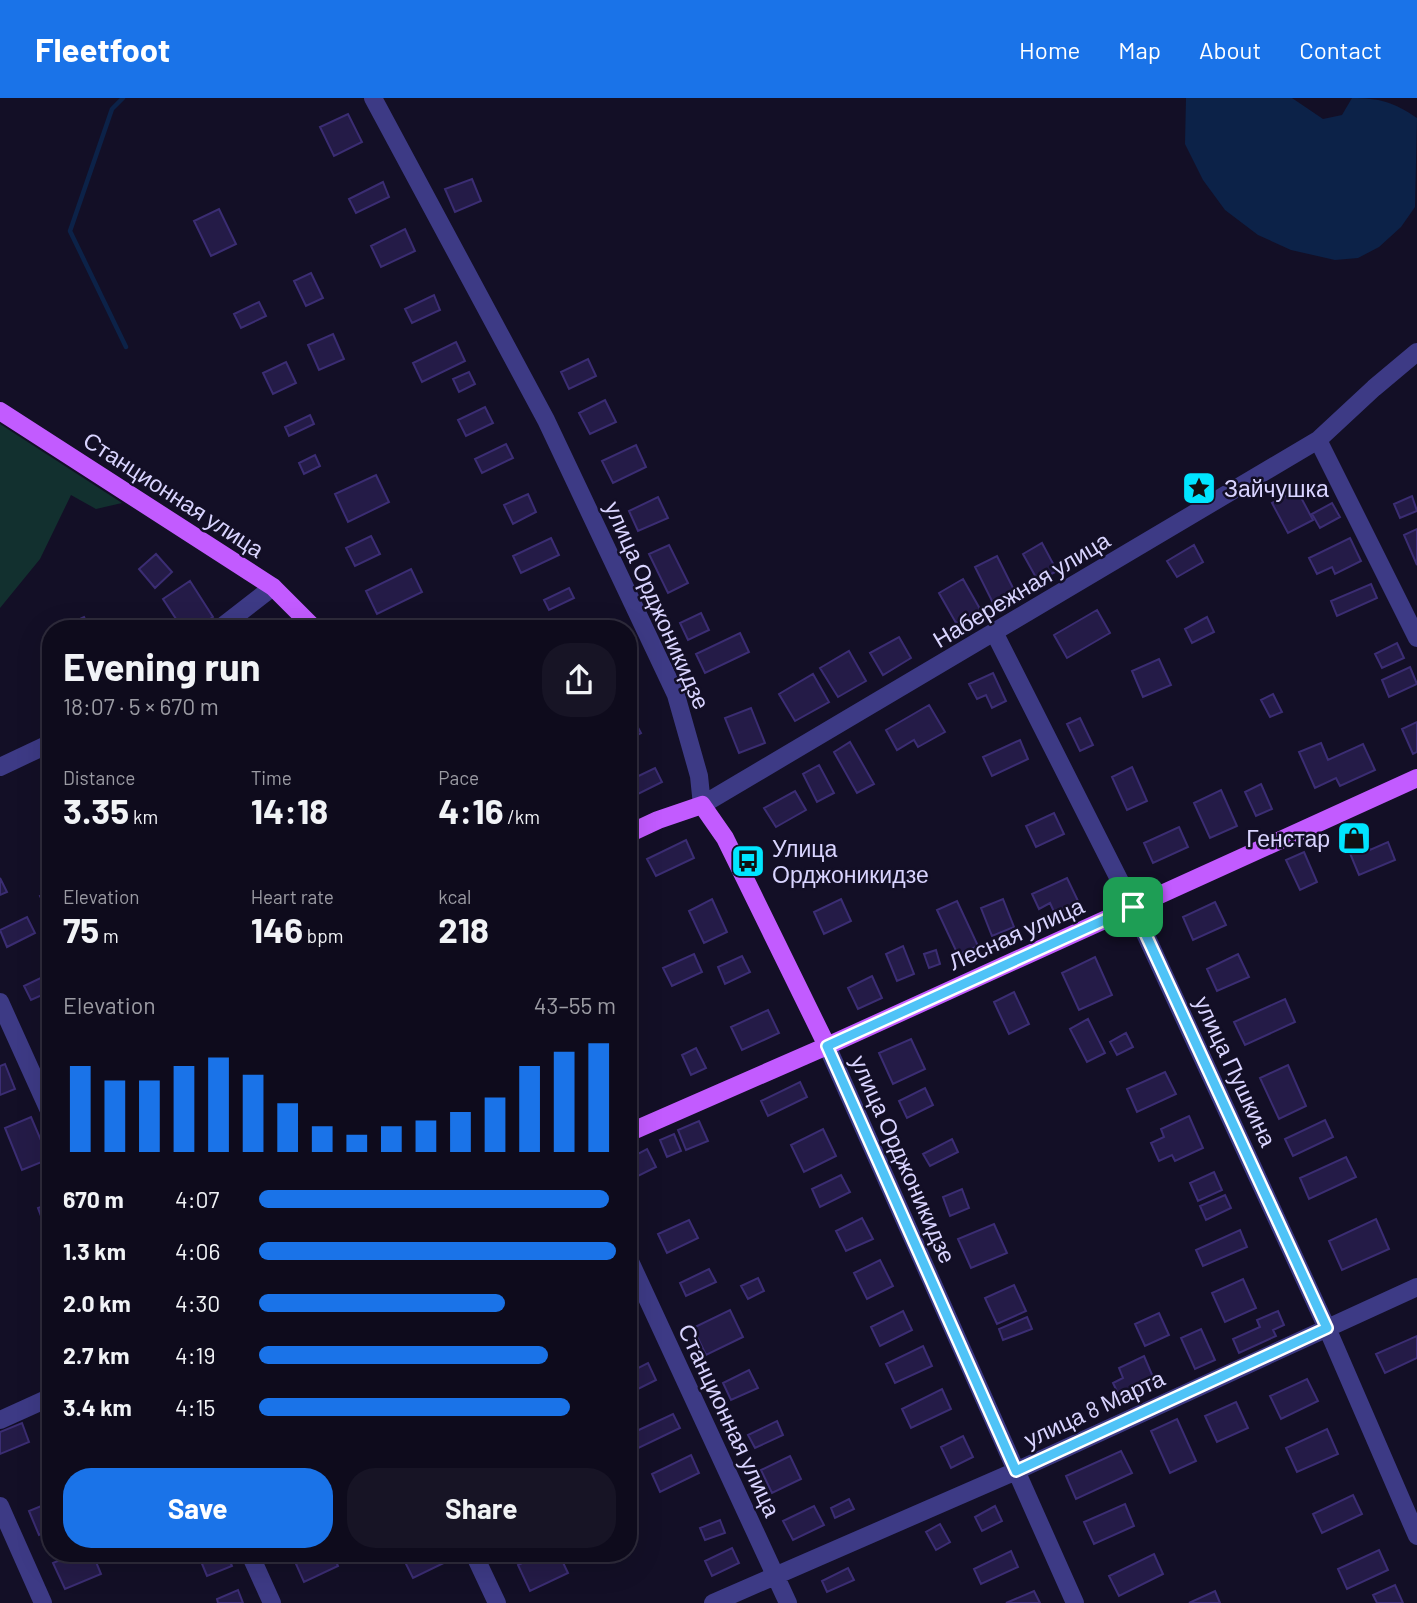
<!DOCTYPE html>
<html lang="en">
<head>
<meta charset="utf-8">
<style>
	:root { --surface:#0e0b1c; --page:#171425; --text:#f1f3f6; --muted:#9b9ba3; --line:#2e2b3b; --accent:#1a73e8 }
	body { margin:0; font-family:Barlow,sans-serif; background:var(--page); color:var(--text); height:100vh; display:flex; flex-direction:column; font-size:26px; white-space:nowrap }
	* { box-sizing:border-box; margin:0 }
	p { font-size:23px; color:var(--muted) }
	.icon { flex:none; width:38px; height:38px; fill:none; stroke:currentColor; stroke-width:2; stroke-linecap:round; stroke-linejoin:round }
	.map { position:relative; flex:1; overflow:hidden }
	.sheet { position:absolute; left:42px; top:522px; width:595px; height:942px; display:flex; flex-direction:column; background:var(--surface); border-radius:28px; box-shadow:0 7px 28px #0002,0 0 0 2px var(--line) }
	.sheet>* { flex:none }
	.pin { position:absolute; display:grid; place-items:center; width:60px; height:60px; color:#fff; margin:-30px; border-radius:14px; box-shadow:0 4px 10px #0006 }
	.round { display:grid; place-items:center; flex:none; width:74px; height:74px; border-radius:28px; background:var(--page) }
	.overview { display:flex; align-items:center; justify-content:space-between; height:119px; padding:0 21px }
	h1 { font-size:38px; font-weight:700; line-height:52px }
	.figures { display:grid; grid-template-columns:repeat(3,1fr); gap:10px; height:119px; padding:7px 21px }
	.figures div { display:grid; align-content:center }
	.figures b { font-size:35px; font-weight:700 }
	.figures small { font-size:19px; font-weight:400 }
	.figures p { font-size:19px }
	.chart { height:196px; padding:14px 21px }
	.chart p { display:flex; justify-content:space-between }
	.chart svg { width:100%; height:126px; margin-top:7px; stroke:var(--accent); stroke-width:6 }
	.action { display:flex; gap:14px; margin-top:auto; padding:14px 21px }
	.action a { flex:1; height:80px; border-radius:28px; background:var(--accent); color:#fff; font-size:28px; font-weight:700; line-height:80px; text-align:center }
	.action a+a { background:var(--page); color:var(--text) }
	ul { padding:0 21px; list-style:none; font-size:23px }
	li { display:grid; grid-template-columns:112px 84px 1fr; align-items:center; height:52px }
	li i { height:18px; border-radius:9px; background:var(--accent) }
	header { display:flex; align-items:center; gap:42px; box-sizing:border-box; height:98px; padding:0 35px; background:var(--accent); color:#fff }
	header strong { font-size:33px }
	nav { display:flex; gap:38px; margin-inline-start:auto; font-size:24px }
	.map>svg:first-child { display:block }
</style>
</head>
<body>
<header>
<strong>Fleetfoot</strong>
<nav><a>Home</a><a>Map</a><a>About</a><a>Contact</a></nav>
</header>
<div class="map">
<svg width="1417" height="1505" viewBox="0 0 1417 1505">
	<rect width="100%" height="100%" fill="#130f26"/>
	<path fill="#12302f" d="M0,326L122,405L96,411L71,397L40,461L0,510Z"/>
	<path fill="#0c2248" d="M1186,0H1292L1323,21L1342,17L1352,0C1379,0 1394,4 1417,20L1415,109L1401,129L1379,149L1358,160L1335,162L1291,152L1258,137L1225,112L1203,82L1185,46Z"/>
	<g fill="none" stroke-linecap="round" stroke-linejoin="round">
		<path stroke="#0c2248" stroke-width="4.5" d="M123,0L112,11L70,133L126,249"/>
	</g>
	<path fill="#241b47" stroke="#3b2d73" stroke-width="2" d="M348,16L362,44L334,58L320,29Z
		M472,81L481,103L455,114L445,91Z
		M383,84L389,99L356,115L349,101Z
		M219,111L236,146L211,158L194,123Z
		M405,131L415,153L381,169L371,148Z
		M311,175L323,200L306,208L294,183Z
		M434,197L440,212L412,225L405,211Z
		M259,204L266,218L241,230L234,216Z
		M333,236L344,261L319,272L308,247Z
		M456,244L465,263L422,284L413,265Z
		M588,261L596,278L569,291L561,274Z
		M286,264L296,285L273,296L263,275Z
		M469,274L475,286L459,294L453,281Z
		M605,302L616,324L590,336L579,315Z
		M485,309L493,325L466,338L458,322Z
		M310,317L314,326L289,338L285,329Z
		M506,346L513,360L482,375L475,361Z
		M636,347L646,369L613,385L602,363Z
		M315,357L320,368L304,376L299,365Z
		M376,377L389,404L348,424L335,396Z
		M1297,392L1313,422L1288,435L1272,405Z
		M528,396L536,414L513,426L504,407Z
		M1412,398L1417,413L1400,420L1394,406Z
		M658,399L668,420L638,433L629,413Z
		M1332,405L1340,419L1320,430L1312,416Z
		M1417,431V467L1404,437Z
		M371,438L380,456L355,468L346,450Z
		M551,440L559,457L521,475L513,458Z
		M1350,440L1361,463L1335,476L1332,469L1317,476L1309,460Z
		M1042,445L1057,473L1038,483L1023,456Z
		M669,447L688,485L668,495L649,456Z
		M1194,447L1203,464L1177,479L1167,463Z
		M156,456L172,474L155,490L139,471Z
		M997,458L1018,500L996,511L975,469Z
		M411,471L422,494L377,516L366,493Z
		M963,481L980,511L956,525L939,495Z
		M190,483L213,519L196,530H182L163,501Z
		M1371,486L1377,500L1337,518L1331,503Z
		M569,490L574,500L549,512L544,502Z
		M1097,512L1110,535L1067,560L1054,537Z
		M701,515L709,532L688,542L680,525Z
		M84,519L89,530H71L69,526Z
		M1207,519L1214,534L1192,545L1185,531Z
		M740,535L749,554L705,575L696,556Z
		M899,539L911,560L883,577L870,555Z
		M1397,545L1404,560L1382,570L1375,556Z
		M849,553L866,583L838,599L820,570Z
		M1159,561L1171,587L1143,599L1132,573Z
		M1410,569L1417,586L1389,599L1382,582Z
		M993,575L1006,603L992,610L986,597L977,601L969,586Z
		M813,576L829,604L795,623L779,596Z
		M1273,596L1282,614L1270,619L1261,602Z
		M929,607L945,634L918,649L914,642L897,652L886,632Z
		M751,610L765,645L739,655L725,620Z
		M628,611L641,635L628,642Z
		M1080,620L1093,647L1080,653L1067,626Z
		M1417,624V654L1413,656L1402,631Z
		M1020,642L1028,661L992,678L983,659Z
		M850,644L874,686L857,695L834,654Z
		M1321,645L1328,662L1363,646L1375,672L1340,688L1336,680L1315,690L1299,654Z
		M819,667L834,695L817,704L803,676Z
		M1132,669L1147,703L1127,712L1112,679Z
		M655,670L662,684L628,701V683Z
		M1261,686L1272,711L1256,718L1245,694Z
		M1221,692L1237,728L1210,740L1194,705Z
		M795,693L806,712L776,729L764,710Z
		M1054,715L1064,736L1036,749L1026,728Z
		M1179,729L1188,749L1153,765L1144,745Z
		M1361,729L1370,752L1388,744L1395,762L1359,777L1342,736Z
		M686,742L694,760L656,778L647,761Z
		M1304,754L1317,784L1300,792L1286,762Z
		M0,780L7,794L0,797Z
		M1067,780L1079,805L1055,816L1050,805L1039,811L1032,796Z
		M51,793V818H50L40,798Z
		M712,801L727,834L704,845L689,813Z
		M841,801L851,823L824,836L814,814Z
		M1003,801L1014,829L992,838L981,810Z
		M957,803L978,848L958,857L937,812Z
		M1215,804L1226,827L1193,842L1183,819Z
		M27,819L35,835L7,849L0,832Z
		M903,848L914,876L897,883L886,856Z
		M936,852L940,866L929,870L924,856Z
		M694,856L702,874L672,888L663,870Z
		M1238,856L1249,879L1217,893L1207,871Z
		M742,858L750,874L725,886L718,869Z
		M1095,859L1112,897L1079,912L1062,875Z
		M51,875V893L31,902L24,888Z
		M872,878L882,900L858,911L848,890Z
		M1014,894L1029,926L1009,936L994,904Z
		M1285,901L1295,924L1245,947L1234,924Z
		M768,912L779,935L742,952L731,929Z
		M1088,921L1105,955L1087,964L1070,931Z
		M51,926V942L44,929Z
		M1126,935L1133,949L1117,957L1110,944Z
		M911,941L925,971L893,986L879,955Z
		M696,950L706,970L691,977L682,957Z
		M5,966L15,991L0,997V968Z
		M1288,967L1306,1008L1279,1021L1260,980Z
		M1165,974L1176,996L1137,1014L1127,991Z
		M800,984L807,999L768,1018L761,1003Z
		M925,990L933,1007L907,1020L899,1003Z
		M1189,1018L1203,1050L1175,1063L1172,1057L1159,1063L1151,1045L1164,1039L1161,1031Z
		M31,1019L49,1061L22,1072L5,1030Z
		M1325,1022L1333,1039L1293,1058L1285,1041Z
		M699,1023L708,1043L686,1052L678,1032Z
		M823,1031L836,1058L804,1074L791,1047Z
		M674,1036L681,1053L667,1059L660,1042Z
		M952,1041L958,1054L930,1068L923,1056Z
		M647,1051L656,1069L628,1083V1061Z
		M1346,1059L1356,1079L1309,1101L1300,1080Z
		M1214,1074L1222,1092L1198,1103L1190,1085Z
		M841,1077L850,1094L820,1109L812,1091Z
		M962,1091L969,1110L950,1118L943,1099Z
		M1225,1097L1231,1110L1206,1122L1200,1108Z
		M51,1105V1132L47,1134L38,1110Z
		M862,1120L873,1141L846,1153L836,1133Z
		M1376,1121L1389,1151L1342,1172L1329,1143Z
		M689,1122L698,1140L667,1155L658,1136Z
		M994,1126L1007,1155L971,1170L958,1141Z
		M1240,1132L1247,1149L1203,1168L1196,1152Z
		M880,1162L893,1188L867,1201L854,1175Z
		M709,1171L716,1184L686,1198L680,1185Z
		M758,1180L764,1193L748,1201L741,1188Z
		M1243,1181L1256,1210L1225,1224L1212,1195Z
		M1014,1187L1026,1213L997,1226L985,1200Z
		M730,1212L743,1239L706,1257L693,1230Z
		M903,1213L912,1232L880,1248L871,1229Z
		M1278,1213L1284,1227L1273,1232L1276,1238L1239,1255L1233,1241L1260,1229L1257,1222Z
		M1159,1215L1169,1237L1145,1248L1135,1226Z
		M1027,1219L1032,1231L1003,1242L999,1231Z
		M1201,1231L1215,1262L1195,1271L1181,1240Z
		M1417,1238V1260L1385,1275L1376,1256Z
		M923,1248L932,1268L895,1285L886,1266Z
		M1144,1258L1156,1286L1121,1302L1113,1285L1123,1280L1119,1270Z
		M648,1265L656,1282L630,1295L628,1275Z
		M749,1272L758,1290L731,1302L723,1285Z
		M1307,1281L1318,1303L1281,1321L1270,1298Z
		M942,1291L951,1311L911,1330L902,1311Z
		M1236,1304L1248,1330L1217,1344L1205,1318Z
		M673,1316L680,1330L628,1355V1337Z
		M1177,1321L1196,1363L1170,1375L1151,1333Z
		M777,1323L783,1337L755,1350L748,1337Z
		M22,1325L29,1344L0,1356V1334Z
		M1327,1331L1338,1356L1297,1374L1286,1350Z
		M963,1338L973,1359L951,1370L941,1349Z
		M51,1344V1369L42,1348Z
		M1121,1353L1132,1375L1076,1401L1066,1378Z
		M691,1357L699,1375L660,1394L652,1376Z
		M790,1358L801,1381L772,1395L761,1372Z
		M1353,1397L1362,1416L1322,1435L1313,1416Z
		M849,1401L854,1411L835,1420L831,1410Z
		M51,1404V1432L39,1437L29,1413Z
		M1125,1406L1134,1428L1094,1446L1084,1424Z
		M814,1408L824,1427L793,1442L783,1423Z
		M995,1408L1002,1423L982,1433L975,1419Z
		M720,1422L725,1435L705,1442L700,1430Z
		M940,1426L950,1444L936,1452L926,1434Z
		M732,1450L739,1465L712,1478L705,1463Z
		M1379,1452L1388,1472L1347,1491L1338,1471Z
		M1011,1453L1018,1469L981,1486L974,1471Z
		M78,1454H92L101,1476L65,1491L53,1465Z
		M217,1454H226L232,1468L207,1478L200,1461Z
		M320,1454H332L338,1468L304,1484L296,1466Z
		M426,1454H449L452,1461L413,1480L405,1464Z
		M545,1454H558L568,1475L530,1493L518,1467Z
		M1154,1456L1163,1476L1119,1498L1109,1478Z
		M848,1470L854,1482L827,1494L822,1483Z
		M1395,1487L1403,1505H1377L1373,1497Z
		M238,1492L243,1505H218L217,1501Z
		M1034,1493L1040,1505H1006Z
		M1215,1493L1220,1505H1189Z"/>
	<g fill="none" stroke-linecap="round" stroke-linejoin="round">
		<path stroke="#3d3a85" stroke-width="18" d="M373,0L546,322L676,597L699,678L702,707L1318,342L1374,290L1417,254
			M1318,342L1417,540
			M220,530L273,489
			M995,536L1130,803L1327,1230L1417,1438
			M0,669L51,645
			M0,904L51,1017
			M827,948L1075,1505
			M628,1159L788,1505
			M0,1322L51,1299
			M0,1408L43,1505
			M249,1454L272,1505
			M473,1454L497,1505
			M713,1505L1016,1373L1417,1189"/>
		<path stroke="#c25bff" stroke-width="18" d="M0,313L273,489L314,530
			M628,736L658,722L702,707L725,740L827,948
			M628,1035L827,948L1417,680"/>
	</g>
	<g fill="none" stroke-linecap="round" stroke-linejoin="round">
		<g stroke="#fff" stroke-width="14">
			<path id="route" d="M1133,809L1327,1230L1016,1373L827,948Z"/>
		</g>
		<use href="#route" stroke="#4fc3f7" stroke-width="9"/>
	</g>
	<defs>
		<g id="sight-square" transform="scale(1.75)"><rect x="-9" y="-9" width="18" height="18" rx="4" fill="#00e5ff" stroke="#130f26"/><path d="M0-6L1.8-2.2L6-1.7L2.9 1.2L3.7 5.4L0 3.3L-3.7 5.4L-2.9 1.2L-6-1.7L-1.8-2.2Z" fill="#111"/></g>
		<g id="shop-square" transform="scale(1.75)"><rect x="-9" y="-9" width="18" height="18" rx="4" fill="#00e5ff" stroke="#130f26"/><path d="M-5-2.5h2.3a2.7 3.5 0 0 1 5.4 0H5L5.5 6h-11ZM-1.5-2.5h3a1.5 2.3 0 0 0-3 0Z" fill="#111"/></g>
		<g id="bus-square" transform="scale(1.75)"><rect x="-9" y="-9" width="18" height="18" rx="4" fill="#00e5ff" stroke="#130f26"/><path d="M-5-6H5V4H4V6H2V4H-2V6H-4V4H-5ZM-3.5-4V0h7V-4ZM-3.5 1.2v1.5H-2V1.2ZM2 1.2v1.5H3.5V1.2Z" fill="#111"/></g>
	</defs>
	<g fill-rule="evenodd">
		<use href="#sight-square" x="1199" y="390"/>
		<use href="#shop-square" x="1354" y="740"/>
		<use href="#bus-square" x="748" y="763"/>
	</g>
	<g text-anchor="middle" dominant-baseline="central" stroke-width="5" stroke-linejoin="round" paint-order="stroke">
		<g font-size="23" fill="#d9d4ff" stroke="#130f26" text-anchor="start">
			<text x="1224" y="390">Зайчушка</text>
			<text x="1330" y="740" text-anchor="end">Генстар</text>
			<text x="772" y="750">Улица<tspan x="772" dy="26">Орджоникидзе</tspan></text>
		</g>
		<g font-size="23" fill="#d9d4ff" stroke="#130f26">
			<text transform="translate(174 396) rotate(33)">Станционная улица</text>
			<text transform="translate(1021 491) rotate(-31)">Набережная улица</text>
			<text transform="translate(658 507) rotate(66)">улица Орджоникидзе</text>
			<text transform="translate(1016 835) rotate(-24)">Лесная улица</text>
			<text transform="translate(1236 973) rotate(65)">улица Пушкина</text>
			<text transform="translate(904 1061) rotate(66)">улица Орджоникидзе</text>
			<text transform="translate(1094 1310) rotate(-25)">улица 8 Марта</text>
			<text transform="translate(730 1322) rotate(65)">Станционная улица</text>
		</g>
	</g>
</svg>
<div class="pin" style="left:1133px;top:809px;background:#1e9e55"><svg class="icon" aria-label="arrive" viewBox="0 0 24 24"><path d="M6 21V4h12l-3 4 3 4H6"/></svg></div>
<section class="sheet">
<div class="overview"><div><h1>Evening run</h1><p>18:07 · 5 × 670 m</p></div><a class="round"><svg class="icon" aria-label="share" viewBox="0 0 24 24"><path d="M12 15V3M7 8l5-5 5 5M5 13v7h14v-7"/></svg></a></div>
<div class="figures">
<div><p>Distance</p><b>3.35<small> km</small></b></div>
<div><p>Time</p><b>14:18</b></div>
<div><p>Pace</p><b>4:16<small> /km</small></b></div>
</div>
<div class="figures">
<div><p>Elevation</p><b>75<small> m</small></b></div>
<div><p>Heart rate</p><b>146<small> bpm</small></b></div>
<div><p>kcal</p><b>218</b></div>
</div>
<div class="chart"><p><span>Elevation</span>43–55 m</p>
<svg viewBox="0 0 160 44" preserveAspectRatio="none"><path d="M5 44V14M15 44V19M25 44V19M35 44V14M45 44V11M55 44V17M65 44V27M75 44V35M85 44V38M95 44V35M105 44V33M115 44V30M125 44V25M135 44V14M145 44V9M155 44V6"/></svg>
</div>
<ul>
<li><b>670 m</b>4:07<i style="width:98%"></i></li>
<li><b>1.3 km</b>4:06<i style="width:100%"></i></li>
<li><b>2.0 km</b>4:30<i style="width:69%"></i></li>
<li><b>2.7 km</b>4:19<i style="width:81%"></i></li>
<li><b>3.4 km</b>4:15<i style="width:87%"></i></li>
</ul>
<div class="action"><a>Save</a><a>Share</a></div>
</section>
</div>
</body>
</html>
